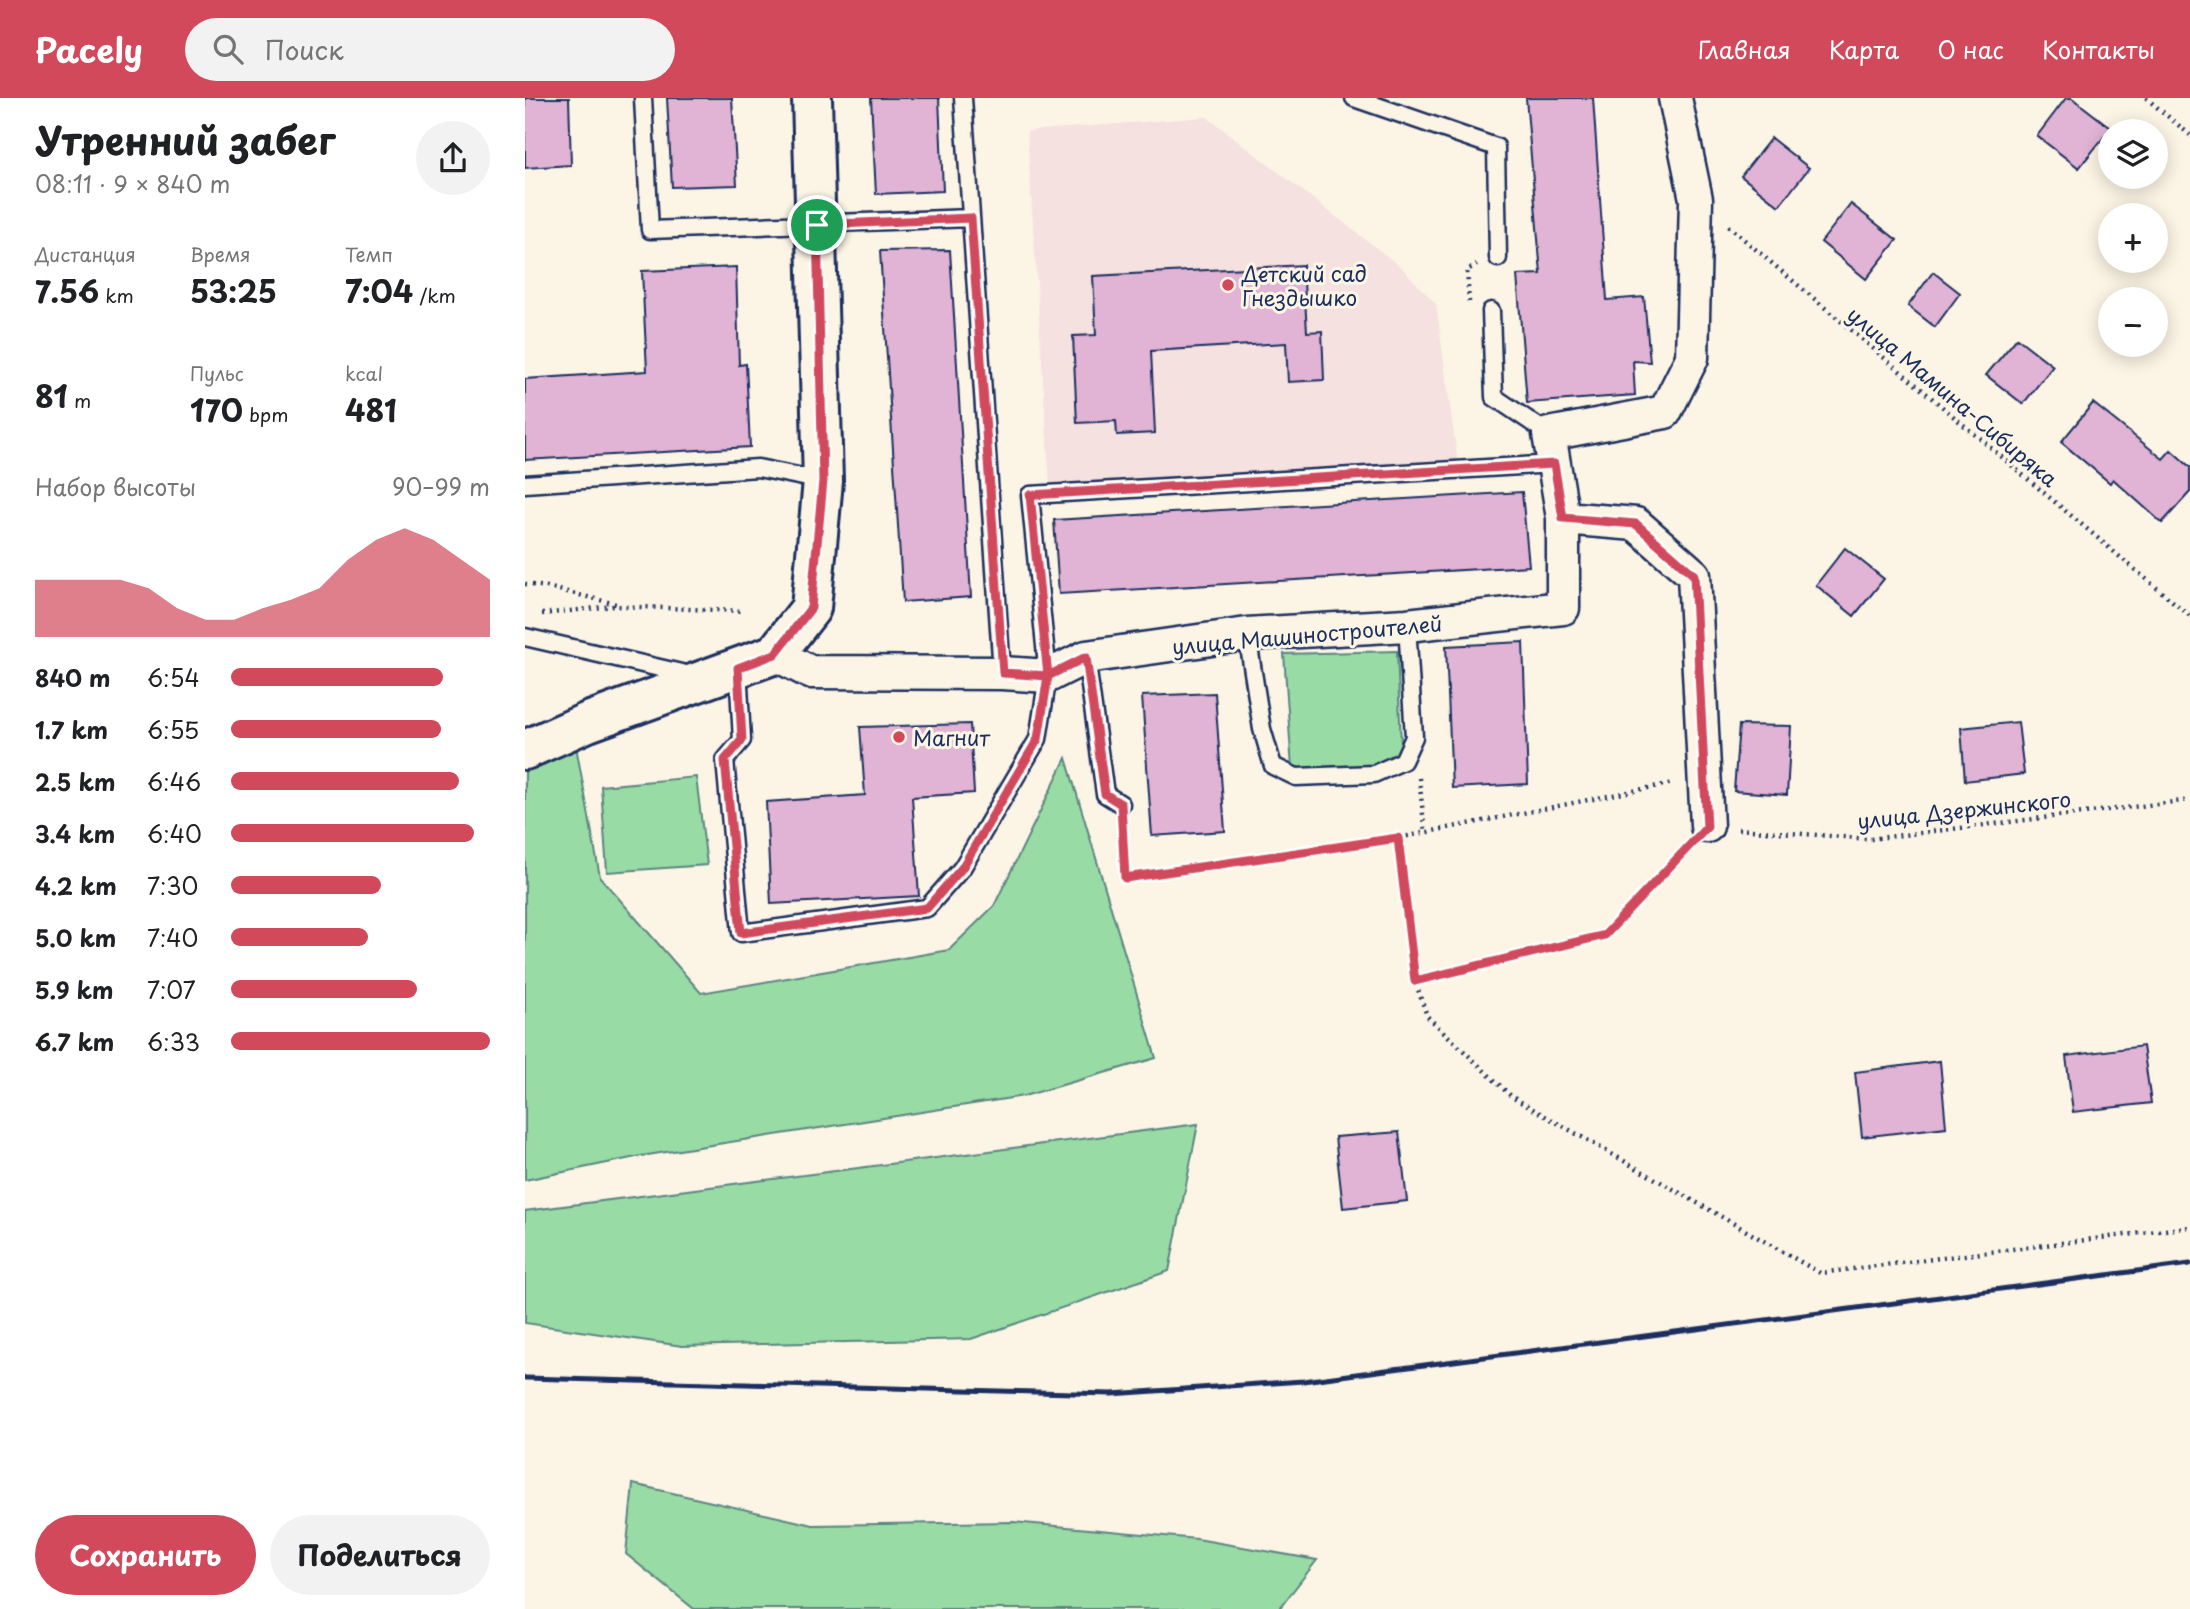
<!DOCTYPE html>
<html lang="ru">
<head>
<meta charset="utf-8">
<style>
	:root { --surface:#fff; --page:#f2f2f2; --text:#202124; --muted:#757577; --accent:#d1495b }
	body { margin:0; font-family:"Playpen Sans",sans-serif; background:var(--page); color:var(--text); height:100vh; display:flex; flex-direction:column; font-size:26px; white-space:nowrap }
	* { box-sizing:border-box; margin:0 }
	p { font-size:23px; color:var(--muted) }
	.icon { flex:none; width:38px; height:38px; fill:none; stroke:currentColor; stroke-width:2; stroke-linecap:round; stroke-linejoin:round }
	.map { position:relative; flex:1; overflow:hidden }
	.side { display:flex; flex-direction:column; background:var(--surface); width:525px }
	.side>* { flex:none }
	.controls { position:absolute; left:1573px; top:21px; display:grid; gap:14px }
	.controls a { display:grid; place-items:center; width:70px; height:70px; border-radius:50%; background:var(--surface); box-shadow:0 4px 18px #0003; font-size:35px }
	.pin { position:absolute; display:grid; place-items:center; width:60px; height:60px; color:#fff; margin:-30px; border:4px solid #fff; border-radius:50%; box-shadow:0 2px 7px #0007 }
	.round { display:grid; place-items:center; flex:none; width:74px; height:74px; border-radius:37px; background:var(--page) }
	.headline { display:flex; align-items:center; justify-content:space-between; height:119px; padding:0 35px }
	h1 { font-size:38px; font-weight:700; line-height:52px }
	.stats { display:grid; grid-template-columns:repeat(3,1fr); gap:10px; height:119px; padding:7px 35px }
	.stats div { display:grid; align-content:center }
	.stats b { font-size:30px; font-weight:700 }
	.stats small { font-size:19px; font-weight:400 }
	.stats p { font-size:19px }
	.chart { height:196px; padding:14px 35px }
	.chart p { display:flex; justify-content:space-between }
	.chart svg { width:100%; height:126px; margin-top:7px; fill:var(--accent); opacity:.7 }
	.cta { display:flex; gap:14px; margin-top:auto; padding:14px 35px }
	.cta a { flex:1; height:80px; border-radius:42px; background:var(--accent); color:#fff; font-size:28px; font-weight:700; line-height:80px; text-align:center }
	.cta a+a { background:var(--page); color:var(--text) }
	ul { padding:0 35px; list-style:none; font-size:23px }
	li { display:grid; grid-template-columns:112px 84px 1fr; align-items:center; height:52px }
	li i { height:18px; border-radius:9px; background:var(--accent) }
	header { display:flex; align-items:center; gap:42px; box-sizing:border-box; height:98px; padding:0 35px; background:var(--accent); color:#fff }
	header strong { font-size:33px }
	nav { display:flex; gap:38px; margin-inline-start:auto; font-size:24px }
	.search { width:490px; height:63px; background:var(--page); display:flex; align-items:center; gap:18px; box-sizing:border-box; padding:0 24px; border-radius:38px; color:var(--muted); font-size:26px }
	main { display:flex; flex:1; min-height:0 }
	.map>svg:first-child { display:block }
</style>
</head>
<body>
<header>
<strong>Pacely</strong>
<div class="search"><svg class="icon" aria-label="search" viewBox="0 0 24 24"><circle cx="10" cy="10" r="6"/><path d="M15 15l6 6"/></svg>Поиск</div>
<nav><a>Главная</a><a>Карта</a><a>О нас</a><a>Контакты</a></nav>
</header>
<main>
<section class="side">
<div class="headline"><div><h1>Утренний забег</h1><p>08:11 · 9 × 840 m</p></div><a class="round"><svg class="icon" aria-label="share" viewBox="0 0 24 24"><path d="M12 15V3M7 8l5-5 5 5M5 13v7h14v-7"/></svg></a></div>
<div class="stats">
<div><p>Дистанция</p><b>7.56<small> km</small></b></div>
<div><p>Время</p><b>53:25</b></div>
<div><p>Темп</p><b>7:04<small> /km</small></b></div>
</div>
<div class="stats">
<div><b>81<small> m</small></b></div>
<div><p>Пульс</p><b>170<small> bpm</small></b></div>
<div><p>kcal</p><b>481</b></div>
</div>
<div class="chart"><p><span>Набор высоты</span>90–99 m</p>
<svg viewBox="0 0 160 44" preserveAspectRatio="none"><path d="M0 44V24L10 24L20 24L30 24L40 27L50 34L60 38L70 38L80 34L90 31L100 27L110 17L120 10L130 6L140 10L150 17L160 24V44z"/></svg>
</div>
<ul>
<li><b>840 m</b>6:54<i style="width:82%"></i></li>
<li><b>1.7 km</b>6:55<i style="width:81%"></i></li>
<li><b>2.5 km</b>6:46<i style="width:88%"></i></li>
<li><b>3.4 km</b>6:40<i style="width:94%"></i></li>
<li><b>4.2 km</b>7:30<i style="width:58%"></i></li>
<li><b>5.0 km</b>7:40<i style="width:53%"></i></li>
<li><b>5.9 km</b>7:07<i style="width:72%"></i></li>
<li><b>6.7 km</b>6:33<i style="width:100%"></i></li>
</ul>
<div class="cta"><a>Сохранить</a><a>Поделиться</a></div>
</section>
<div class="map">
<svg width="1665" height="1511" viewBox="0 0 1665 1511">
	<rect width="100%" height="100%" fill="#fcf5e5"/>
	<filter id="ink" filterUnits="userSpaceOnUse"><feTurbulence type="fractalNoise" baseFrequency=".0143" numOctaves="2"/><feDisplacementMap in="SourceGraphic" scale="14" xChannelSelector="R" yChannelSelector="G"/><feConvolveMatrix kernelMatrix="1 2 1 2 8 2 1 2 1" color-interpolation-filters="sRGB"/></filter>
	<g filter="url(#ink)">
		<path fill="#f4e1e0" d="M682,19L876,169L911,206L933,366L525,389L502,33Z"/>
		<path fill="#99dba5" stroke="#5a8582" stroke-width="2" d="M872,553L877,670L768,685L759,556Z
			M50,643L75,779L176,895L424,852L469,808L541,660L631,960L499,998L116,1058L0,1082V667Z
			M171,679L182,767L82,774L76,688Z
			M673,1026L644,1173L446,1241L157,1248L0,1225V1113Z
			M108,1386L288,1427L488,1424L672,1441L792,1462L754,1511H169L101,1456Z"/>
		<path fill="#e1b3d5" stroke="#1b2f5e" stroke-width="2" d="M0,0H44L46,67L0,70Z
			M142,0H207L212,87L147,89Z
			M346,0H414L418,93L351,96Z
			M1001,0H1068L1082,202L1119,199L1125,264L1108,263L1110,297L1002,305L992,177L1016,176Z
			M1541,0H1547L1586,30L1554,70L1512,38Z
			M1246,40L1284,70L1254,108L1216,78Z
			M1326,106L1372,142L1341,181L1296,144Z
			M425,152L446,499L378,504L355,153Z
			M778,167L782,234L797,233L799,282L763,284L761,245L626,253L630,335L592,337L591,323L552,325L548,238L571,237L568,178Z
			M211,169L214,267L221,266L225,349L0,362V281L122,273L117,173Z
			M1408,174L1435,195L1410,229L1383,208Z
			M1492,240L1528,268L1498,306L1461,277Z
			M1568,305L1638,361L1646,352L1665,369V394L1637,425L1588,381L1585,385L1536,344Z
			M997,394L1004,468L534,496L529,422Z
			M1320,450L1359,481L1329,518L1291,487Z
			M998,544L1003,686L927,690L921,548Z
			M690,595L700,733L627,738L617,598Z
			M1493,624L1499,676L1440,683L1436,630Z
			M445,626L449,695L387,699L394,798L246,806L241,704L340,697L335,629Z
			M1214,627L1266,628L1262,697L1209,693Z
			M1618,948L1626,1005L1548,1014L1541,958Z
			M1415,963L1421,1029L1337,1039L1330,974Z
			M874,1034L882,1103L818,1110L810,1039Z"/>
		<g fill="none" stroke-linecap="round" stroke-linejoin="round">
			<g stroke="#1b2f5e" stroke-width="21">
				<path id="service" d="M118,0L125,132L446,120
					M438,0L477,575
					M829,0L971,49L973,160
					M966,213L969,299L1024,336
					M0,386L233,370L298,383
					M722,536L737,631L748,668L771,679L849,676L878,663L889,639L882,527
					M0,539L165,577
					M561,559L580,696L596,706
					M213,570L217,642L200,662L216,835L402,810L437,770L513,641L523,578L505,397L1029,366"/>
			</g>
			<g stroke="#1b2f5e" stroke-width="37">
				<path id="minor" d="M1038,420L1111,426L1169,477L1182,728
					M250,556L285,574L477,575L523,578L561,559L722,536L882,527L1038,510V420L1024,336L1140,314L1167,260L1171,101L1150,0"/>
			</g>
			<g stroke="#1b2f5e" stroke-width="44">
				<path id="tertiary" d="M0,652L63,624L250,556L286,510L298,383L287,0"/>
			</g>
			<path stroke="#1b2f5e" stroke-width="4.5" stroke-dasharray="2 5" stroke-linecap="butt" d="M1621,0L1665,37
				M1203,128L1665,518
				M944,204L942,172L952,167
				M0,486L22,489L91,506
				M17,516L89,508L218,513
				M894,680L900,734
				M597,729L600,780L873,740L1148,685
				M1213,731L1345,741L1665,702
				M873,740L890,883L902,918L987,999L1295,1175L1665,1129
				M890,883L1081,837L1162,750"/>
			<use href="#service" stroke="#fcf5e5" stroke-width="16"/>
			<use href="#minor" stroke="#fcf5e5" stroke-width="32"/>
			<use href="#tertiary" stroke="#fcf5e5" stroke-width="38"/>
			<path stroke="#1b2f5e" stroke-width="5" d="M0,1280L586,1296L778,1283L1665,1166"/>
		</g>
	</g>
	<g fill="none" stroke-linecap="round" stroke-linejoin="round" filter="url(#ink)">
		<g stroke="#fff" stroke-width="14">
			<path id="route" d="M292,127L298,383L286,510L250,556L213,570L217,642L200,662L216,835L402,810L437,770L513,641L523,578L561,559L580,696L596,706L600,780L873,740L890,883L1080,837L1182,729L1169,477L1111,426L1038,420L1029,366L505,397L523,578L478,575L446,120L292,127"/>
		</g>
		<use href="#route" stroke="#d1495b" stroke-width="9"/>
	</g>
	<g fill="#d1495b" stroke="#fcf5e5" stroke-width="2.5">
		<circle cx="703" cy="187" r="7"/>
		<circle cx="374" cy="639" r="7"/>
	</g>
	<g text-anchor="middle" dominant-baseline="central" stroke-width="6" stroke-linejoin="round" paint-order="stroke">
		<g font-size="21" fill="#1b2f5e" stroke="#fcf5e5" text-anchor="start">
			<text x="717" y="175">Детский сад<tspan x="717" dy="24">Гнездышко</tspan></text>
			<text x="388" y="639">Магнит</text>
		</g>
		<g font-size="21" fill="#1b2f5e" stroke="#fcf5e5">
			<text transform="translate(1428 298) rotate(40)">улица Мамина-Сибиряка</text>
			<text transform="translate(782 536) rotate(-5)">улица Машиностроителей</text>
			<text transform="translate(1439 711) rotate(-6)">улица Дзержинского</text>
		</g>
	</g>
</svg>
<div class="controls">
<a><svg class="icon" aria-label="layers" viewBox="0 0 24 24"><path d="M12 4l9 5-9 5-9-5zM3 14l9 5 9-5"/></svg></a>
<a>+</a>
<a>−</a>
</div>
<div class="pin" style="left:292px;top:127px;background:#1e9e55"><svg class="icon" aria-label="arrive" viewBox="0 0 24 24"><path d="M6 21V4h12l-3 4 3 4H6"/></svg></div>
</div>
</main>
</body>
</html>
